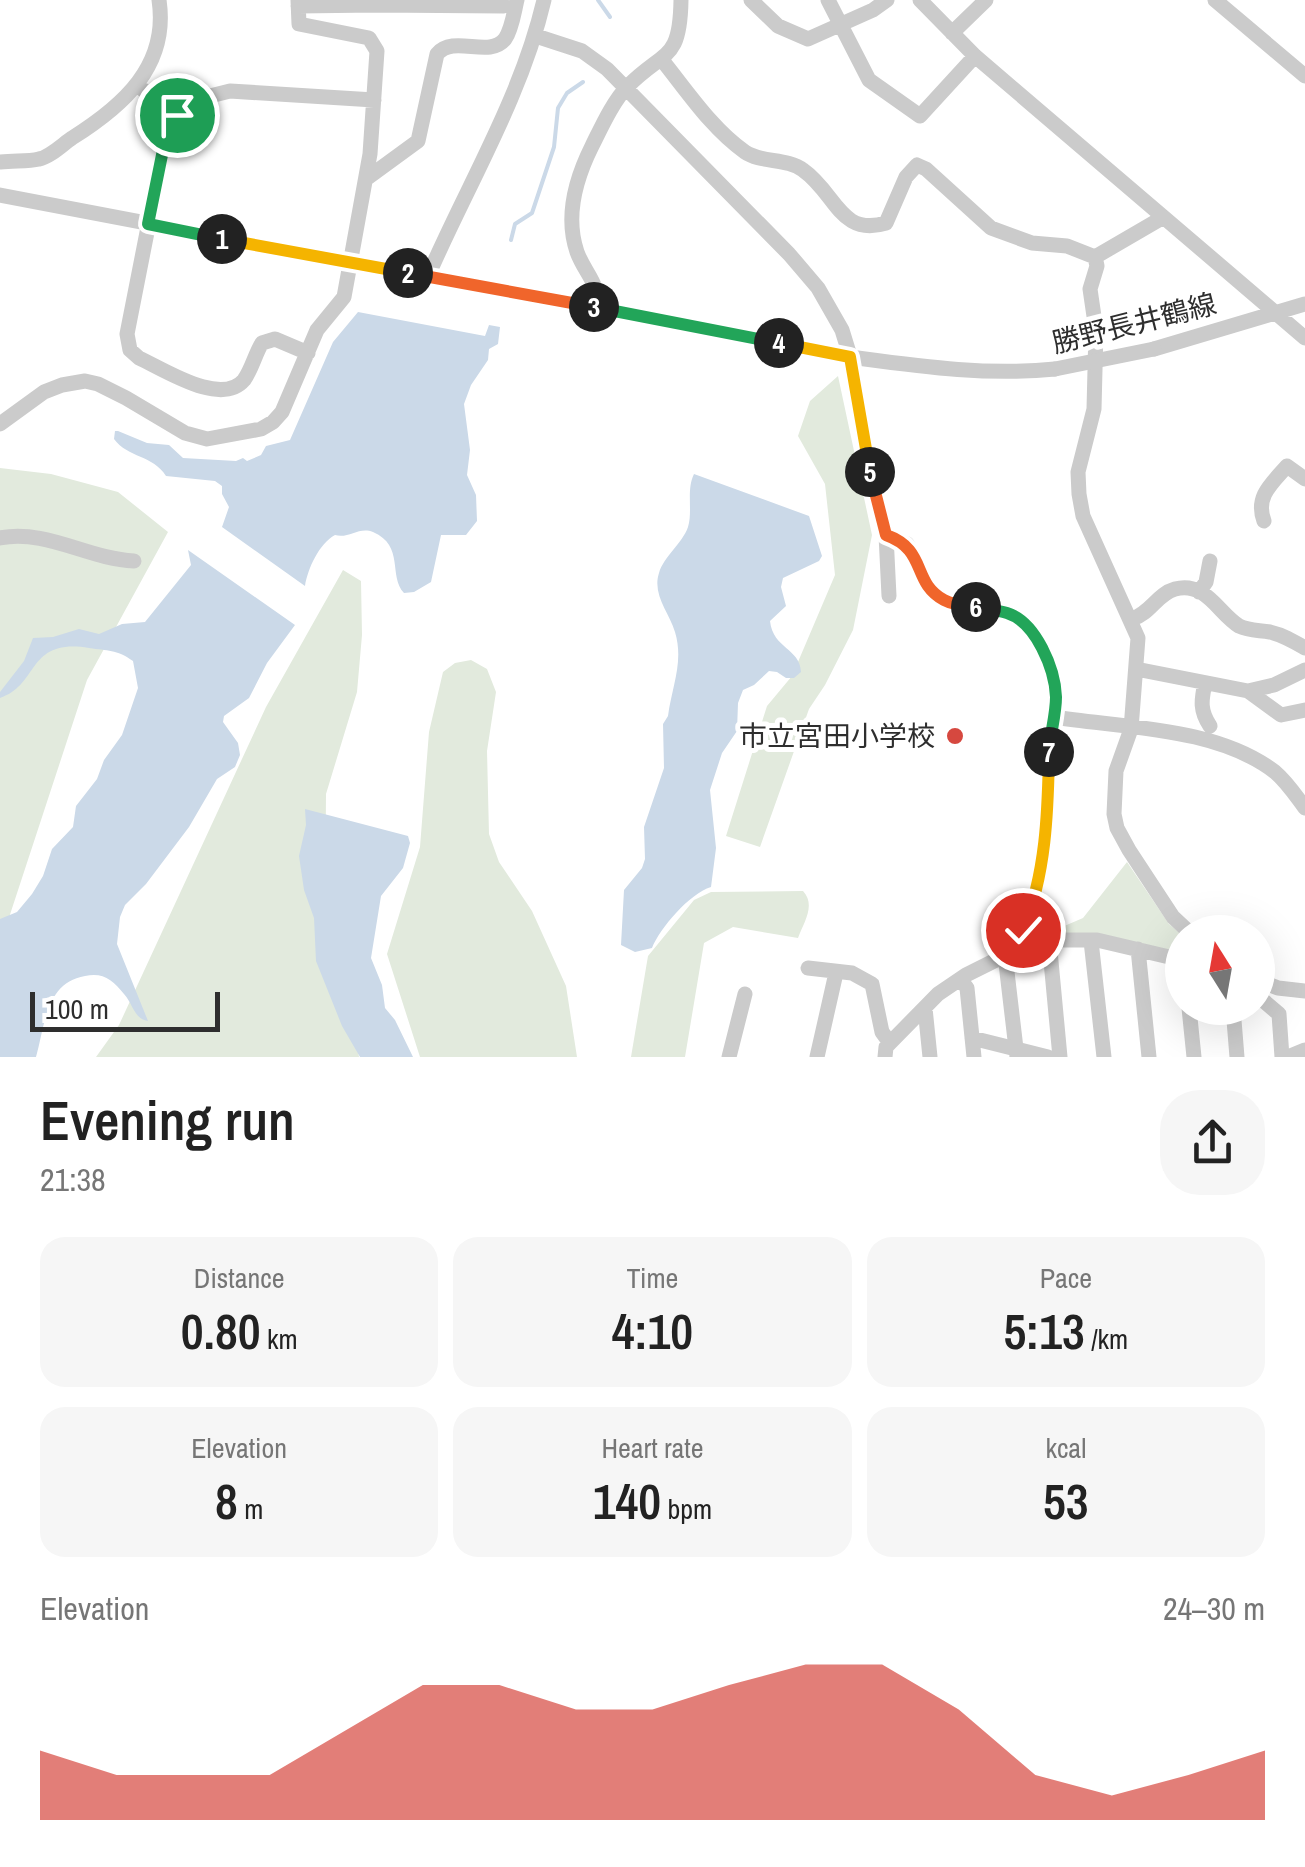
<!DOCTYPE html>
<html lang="en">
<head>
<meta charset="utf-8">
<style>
	:root { --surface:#fff; --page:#f6f6f6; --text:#222; --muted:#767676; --accent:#d6483f }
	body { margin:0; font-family:"Archivo Narrow","Noto Sans JP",sans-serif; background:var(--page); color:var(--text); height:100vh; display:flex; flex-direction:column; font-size:38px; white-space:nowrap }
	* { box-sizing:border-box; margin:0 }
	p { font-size:32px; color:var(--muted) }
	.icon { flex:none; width:55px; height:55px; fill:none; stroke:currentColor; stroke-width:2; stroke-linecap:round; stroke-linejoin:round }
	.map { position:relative; height:1057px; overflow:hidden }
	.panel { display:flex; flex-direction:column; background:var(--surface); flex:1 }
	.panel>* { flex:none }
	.needle { width:65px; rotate:349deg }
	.fabs { position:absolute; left:1165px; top:915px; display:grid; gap:20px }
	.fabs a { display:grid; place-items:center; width:110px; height:110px; border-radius:50%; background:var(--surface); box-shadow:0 10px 40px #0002; font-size:50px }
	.scale { position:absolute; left:30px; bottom:25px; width:190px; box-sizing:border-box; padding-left:10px; border:5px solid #2e2e2e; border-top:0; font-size:28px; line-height:35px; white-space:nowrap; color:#2e2e2e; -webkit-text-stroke:8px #fff; paint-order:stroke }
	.pin { position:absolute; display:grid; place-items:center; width:85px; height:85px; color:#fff; margin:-42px; border:5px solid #fff; border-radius:50%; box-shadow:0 2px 10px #0007 }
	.km { position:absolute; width:50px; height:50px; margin:-25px; border-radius:50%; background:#222; color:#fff; font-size:28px; line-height:50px; text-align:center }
	.round { display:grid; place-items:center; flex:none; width:105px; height:105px; border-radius:40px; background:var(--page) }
	.summary { display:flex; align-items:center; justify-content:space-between; height:170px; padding:0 40px }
	h1 { font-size:55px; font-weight:600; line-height:75px }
	.stats { display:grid; grid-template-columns:repeat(3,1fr); gap:15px; height:170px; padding:10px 40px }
	.stats div { display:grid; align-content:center; border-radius:25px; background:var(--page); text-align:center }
	.stats b { font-size:50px; font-weight:600 }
	.stats small { font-size:28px; font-weight:400 }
	.stats p { font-size:28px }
	.chart { height:280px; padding:20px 40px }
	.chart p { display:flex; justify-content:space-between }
	.chart svg { width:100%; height:180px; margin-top:10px; fill:var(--accent); opacity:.7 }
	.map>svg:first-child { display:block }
</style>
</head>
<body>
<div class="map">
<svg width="1305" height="1057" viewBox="0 0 1305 1057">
	<rect width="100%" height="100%" fill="#fff"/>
	<path fill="#e2eadd" d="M838,376L872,535L853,630L825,685L809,709L760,847L726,836L767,706L792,676L835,575L825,484L798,436L810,401Z
		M0,468L51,474L118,492L168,532L87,680L0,945Z
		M343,570L361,581L362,635L357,692L326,794L325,915L351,1004L359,1057H96L119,1025L266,707Z
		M471,660L487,669L496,692L487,751L489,834L499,862L532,911L566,986L577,1057H420L387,954L420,847L429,732L443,672L455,663Z
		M1127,862L1169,924L1182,935V955L1048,933L1083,918Z
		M803,891C816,905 804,922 798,938L733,927L704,943L685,1057H631L648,956L694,900L711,892Z"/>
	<path fill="#cbd9e8" d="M358,312L485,336L489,325L500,327L498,344L489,349L488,360L471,385L464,404L470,450L467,475L476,495L477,521L466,535H441L431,582L414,592L404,593C388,576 405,546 373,532C359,526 349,539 335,535C319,544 308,568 305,586L222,527L229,507L222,494V486L215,481L166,476C153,455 128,458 114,439L115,431H118L147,443L169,445L183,458L236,461L243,458L247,461L261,455L266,446L290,440L333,342Z
		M694,474L809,516L822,556L819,561L783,578L781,587L786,606L770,621C773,649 800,648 801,672L794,678H786L777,672L769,671L754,685L743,690L738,703L737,731L722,753L710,790L716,848L711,887C689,894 660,928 652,948L635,952L621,945L624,890L642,868L645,859L644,827L664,768L663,724L668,716C672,686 684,662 675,632C669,612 652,595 659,573C664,556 682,544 688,527C693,511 686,490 694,474Z
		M188,550L295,625L267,663L249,698L224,716L223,722L238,743L240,755L235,767L217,779L189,827L146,884L125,905L120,917L117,944L148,1021C134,1019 133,1004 124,994C113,980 103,972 85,976C45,983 45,1026 36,1057H0V919L17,912L32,894L43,876L52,849L73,827L76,806L97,779L104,760L122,735L138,688L133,661C116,649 108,651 89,648C26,638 40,685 0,698V692L24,661L33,638L53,637L79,629L99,634L122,624L145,622L191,565Z
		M305,809L408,836L410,843L403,868L381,896L371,958L382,985L385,1008L395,1020L413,1057H360L342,1026L316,961L314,918L304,890L299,856L306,825Z"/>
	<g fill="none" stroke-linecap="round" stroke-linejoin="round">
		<path stroke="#cbd9e8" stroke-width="4" d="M598,0L610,17
			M511,240L515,224L532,213L554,147L558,108L567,93L583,82"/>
		<path stroke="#cbcbcb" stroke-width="15" d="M376,0L375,5L504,6
			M751,0L778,26L808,39L873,10L887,0
			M828,0L869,80L920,116L975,56
			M920,0L975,56L1305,338
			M1215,0L1305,76
			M298,6L375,5
			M952,33L986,0
			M536,36L582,51L607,69L789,254L818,288L842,330L854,369L866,452L886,535L889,596
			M662,60C687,91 712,129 745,152C761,163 787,158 803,170C836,193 840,237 886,223L906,177L917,165L926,169L991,228L1032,243L1067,246L1095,257
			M138,86L177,115
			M0,162C13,160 27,162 39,159C50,157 63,144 72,138C123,106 169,66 159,0
			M366,179L418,141L437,54C454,34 489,59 505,39C512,29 514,12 517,0
			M0,195L850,357C918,366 986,376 1055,369
			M1095,257L1097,266L1090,289L1096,330L1094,409L1078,472L1079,494L1083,516L1138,638L1131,729L1116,771L1114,814L1117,828L1129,850L1173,917L1189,932
			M1095,257L1162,218
			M428,276C468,184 521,98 544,0
			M597,308C600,283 585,274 577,252C565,217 576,178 592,146C601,128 613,101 628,86C665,49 680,62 681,0
			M1154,349L1305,304
			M308,353L275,339L262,343C255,354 252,369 244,380C221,407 165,370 139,358L130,350L127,334L163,151L177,115L198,99L230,91L374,100
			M0,424L44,392L62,385L85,381L98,384L126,398L185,433L207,439L261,429L273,422L282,412L317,330L344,297L370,154L377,51L369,38L299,24L298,0
			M1264,521C1255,497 1271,484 1287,466L1305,479
			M886,535L907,544C917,559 920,579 933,591C956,614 995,600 1019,619C1036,632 1049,659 1053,679C1058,700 1051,718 1050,740C1044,813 1047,882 1013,950
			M0,538C47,529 88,559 134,561
			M1199,592L1206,582L1210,561
			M1132,619C1151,613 1157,594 1175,589C1206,581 1218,613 1239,626C1249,631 1259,630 1270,632C1283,635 1293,641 1305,648
			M1136,669L1248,691L1274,685L1305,670
			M1205,683C1201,701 1200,711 1210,726
			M1248,691L1281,715L1305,710
			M1053,717C1124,728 1217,727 1275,772C1287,782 1296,796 1305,808
			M1049,940L1060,1057
			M1091,941L1104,1057
			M1138,949L1149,1057
			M1005,955L1017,1057
			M808,968L852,973L872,984L882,1032L890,1043
			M960,979L967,988L974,1057
			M1258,980L1278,988L1305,991
			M1258,996L1279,1014L1282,1057
			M925,1008L930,1057
			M1189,1008L1194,1057
			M1233,1008L1237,1057
			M972,1038L1048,1057
			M729,1057L745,994
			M817,1057L836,973
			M885,1057L886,1047L938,994L966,975L1036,940H1097L1182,960
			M1288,1057L1305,1050"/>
		<path stroke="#cbcbcb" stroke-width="15" d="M1055,369L1154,349"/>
	</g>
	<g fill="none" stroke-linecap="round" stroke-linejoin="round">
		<g stroke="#fff" stroke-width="20">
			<path id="split-1" d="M177,115L163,150L148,224L222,239"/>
		</g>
		<g stroke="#fff" stroke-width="20">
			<path id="split-2" d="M222,239L408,273"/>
		</g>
		<g stroke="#fff" stroke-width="20">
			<path id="split-3" d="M408,273L594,307"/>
		</g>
		<g stroke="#fff" stroke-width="20">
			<path id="split-4" d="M594,307L779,343"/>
		</g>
		<g stroke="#fff" stroke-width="20">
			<path id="split-5" d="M779,343L850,357L870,472"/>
		</g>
		<g stroke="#fff" stroke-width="20">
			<path id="split-6" d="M870,472L886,535C928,550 911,582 944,600C953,605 966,606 976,607"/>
		</g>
		<g stroke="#fff" stroke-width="20">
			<path id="split-7" d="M976,607C986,609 997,610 1007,613C1036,622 1055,669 1056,697C1056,715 1050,734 1049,752"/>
		</g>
		<g stroke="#fff" stroke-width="20">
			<path id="split-8" d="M1023,930C1046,874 1048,812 1049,752"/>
		</g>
		<use href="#split-1" stroke="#22a559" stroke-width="12"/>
		<use href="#split-2" stroke="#f5b400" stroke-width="12"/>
		<use href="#split-3" stroke="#f0652b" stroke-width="12"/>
		<use href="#split-4" stroke="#22a559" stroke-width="12"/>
		<use href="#split-5" stroke="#f5b400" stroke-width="12"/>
		<use href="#split-6" stroke="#f0652b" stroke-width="12"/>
		<use href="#split-7" stroke="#22a559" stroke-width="12"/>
		<use href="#split-8" stroke="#f5b400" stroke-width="12"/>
	</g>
	<circle fill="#d6483f" stroke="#fff" stroke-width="4" cx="955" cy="736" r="10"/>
	<g text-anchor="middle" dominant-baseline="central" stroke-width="10" stroke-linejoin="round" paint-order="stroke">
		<g font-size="28" fill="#2e2e2e" stroke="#fff">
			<text transform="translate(1134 323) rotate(-14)">勝野長井鶴線</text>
		</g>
		<g font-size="28" fill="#2e2e2e" stroke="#fff" text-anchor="end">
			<text x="935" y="736">市立宮田小学校</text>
		</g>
	</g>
</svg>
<div class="fabs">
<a><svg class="needle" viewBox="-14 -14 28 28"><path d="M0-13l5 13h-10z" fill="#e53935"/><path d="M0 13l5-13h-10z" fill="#767676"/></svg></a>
</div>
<div class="scale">100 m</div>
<div class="pin" style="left:177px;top:115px;background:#1e9e55"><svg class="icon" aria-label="arrive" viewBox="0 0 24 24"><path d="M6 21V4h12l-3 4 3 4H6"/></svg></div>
<div class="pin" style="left:1023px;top:930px;background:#d93025"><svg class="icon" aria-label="check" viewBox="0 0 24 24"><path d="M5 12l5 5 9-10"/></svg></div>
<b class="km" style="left:222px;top:239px">1</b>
<b class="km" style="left:408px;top:273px">2</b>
<b class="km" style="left:594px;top:307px">3</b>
<b class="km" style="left:779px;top:343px">4</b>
<b class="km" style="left:870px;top:472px">5</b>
<b class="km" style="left:976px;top:607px">6</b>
<b class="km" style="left:1049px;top:752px">7</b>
</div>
<section class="panel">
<div class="summary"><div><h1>Evening run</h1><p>21:38</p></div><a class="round"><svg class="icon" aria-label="share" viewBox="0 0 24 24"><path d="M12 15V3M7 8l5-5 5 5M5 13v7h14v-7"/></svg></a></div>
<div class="stats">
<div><p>Distance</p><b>0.80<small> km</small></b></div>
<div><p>Time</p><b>4:10</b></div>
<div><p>Pace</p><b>5:13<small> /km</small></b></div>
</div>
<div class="stats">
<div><p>Elevation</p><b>8<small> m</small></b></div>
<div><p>Heart rate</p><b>140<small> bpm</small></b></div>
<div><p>kcal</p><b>53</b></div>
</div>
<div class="chart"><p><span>Elevation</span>24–30 m</p>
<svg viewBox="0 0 160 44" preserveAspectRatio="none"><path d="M0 44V27L10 33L20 33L30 33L40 22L50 11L60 11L70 17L80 17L90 11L100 6L110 6L120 17L130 33L140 38L150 33L160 27V44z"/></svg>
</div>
</section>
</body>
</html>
